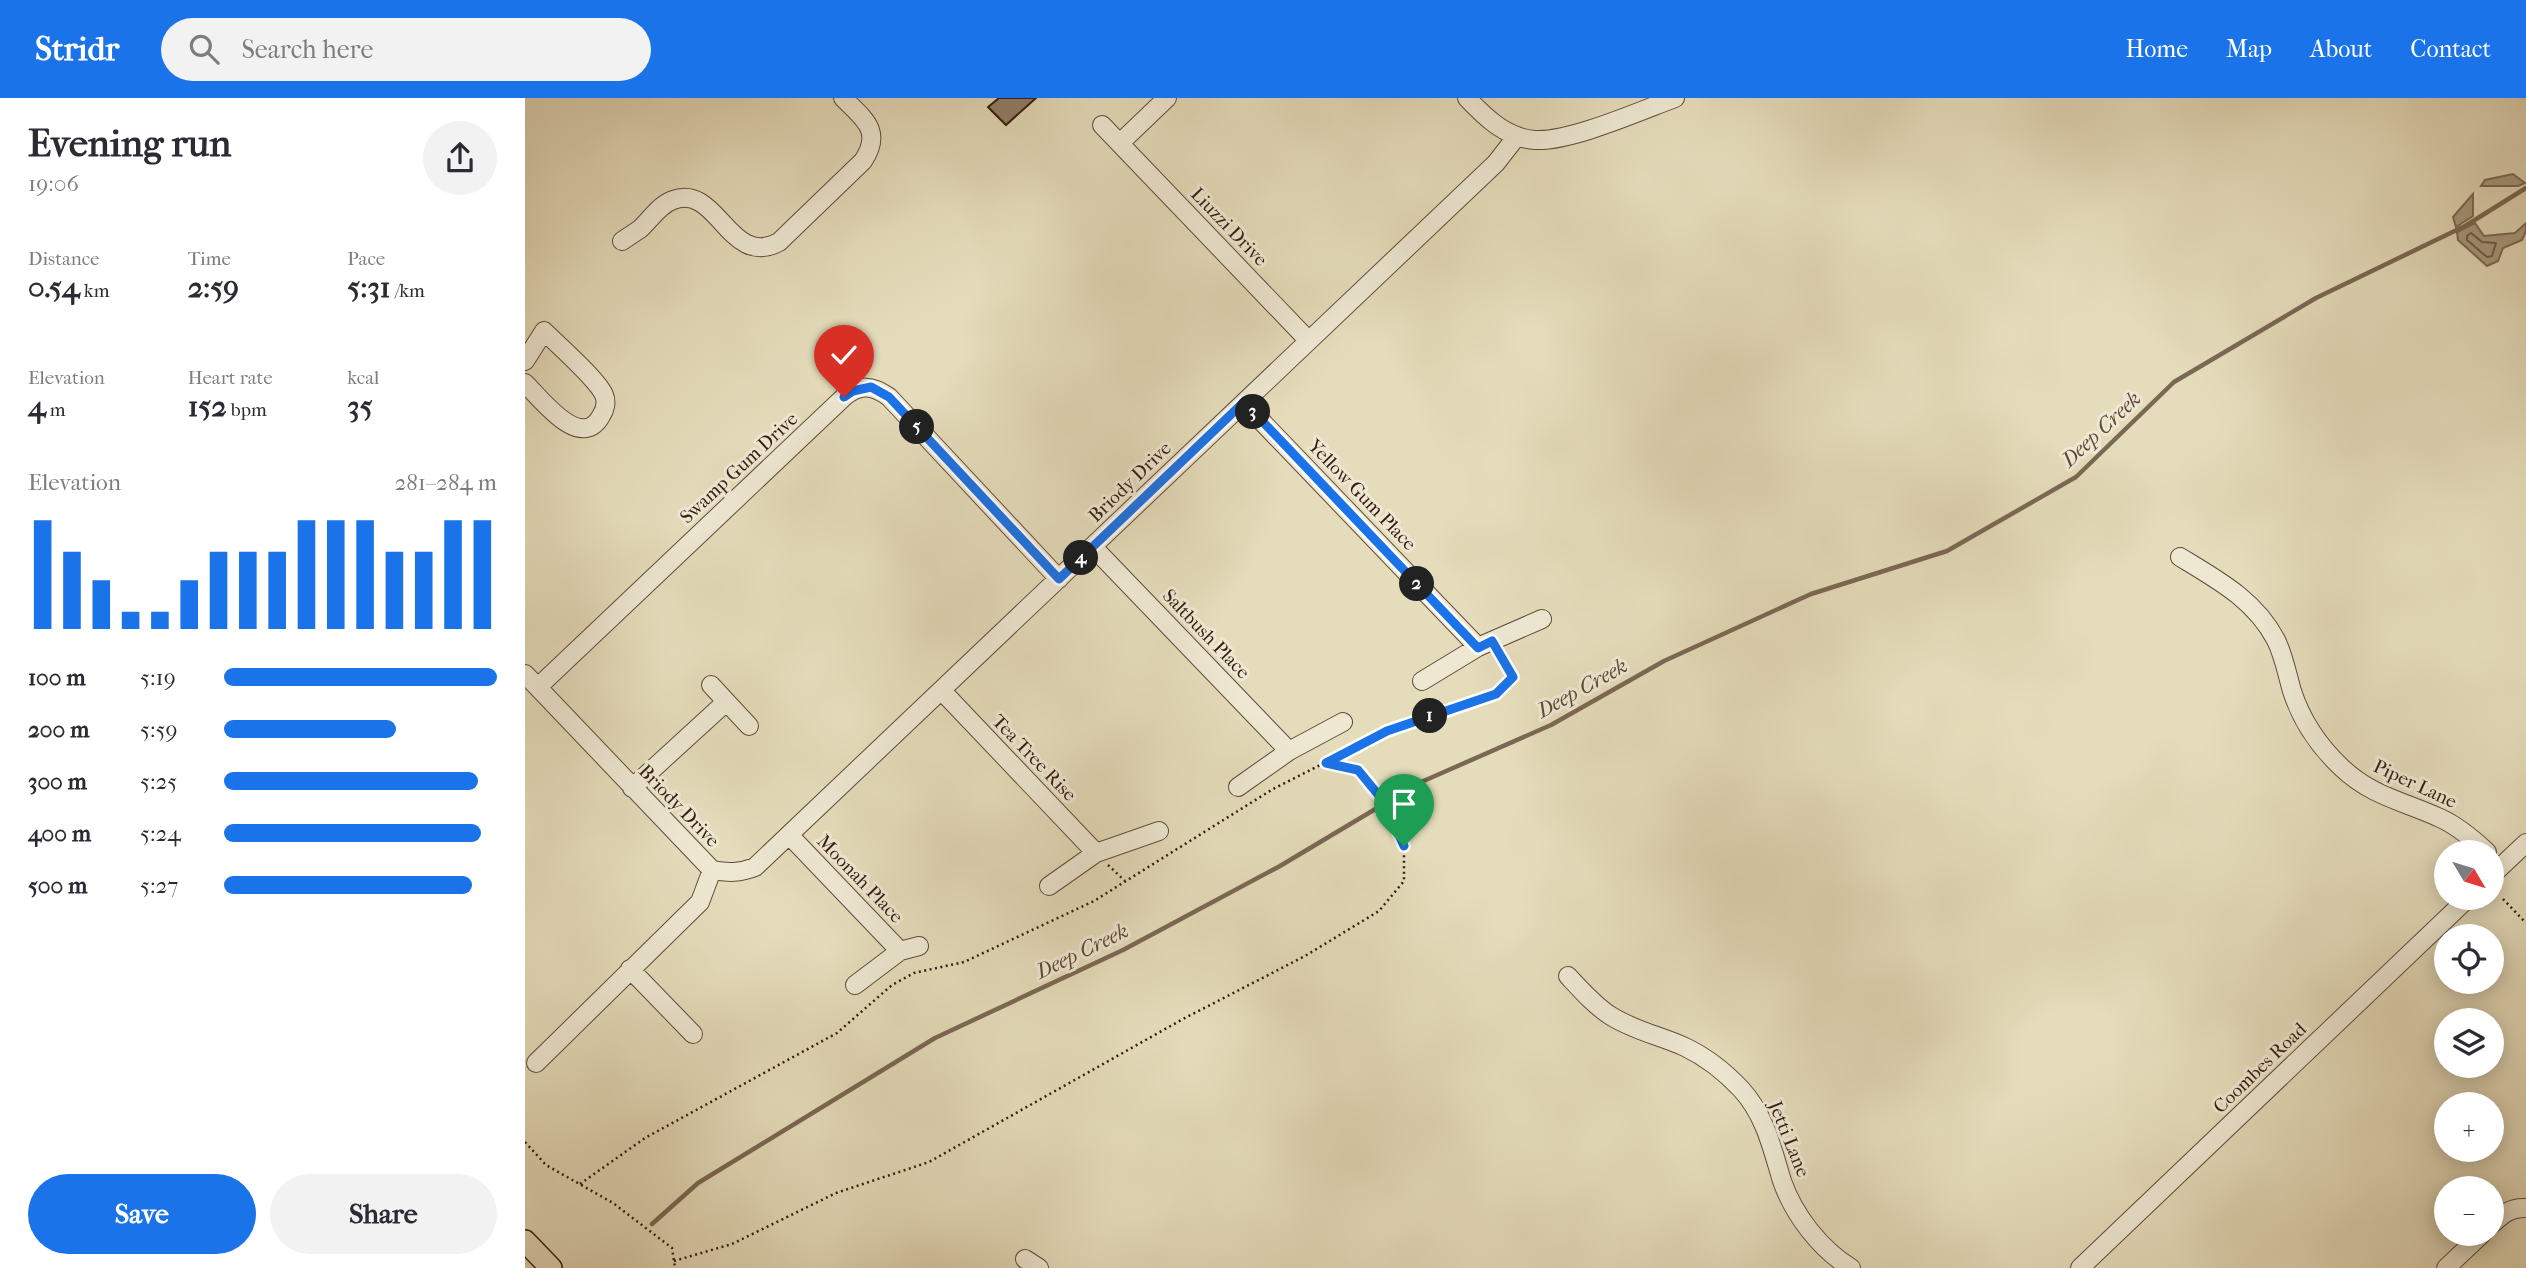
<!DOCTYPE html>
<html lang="en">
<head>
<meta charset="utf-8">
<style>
	:root { --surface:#fff; --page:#f2f2f3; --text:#2b2b33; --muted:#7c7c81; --accent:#1a73e8 }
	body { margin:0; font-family:"IM FELL French Canon",serif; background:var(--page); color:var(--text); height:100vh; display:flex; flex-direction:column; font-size:26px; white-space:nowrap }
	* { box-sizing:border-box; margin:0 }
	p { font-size:23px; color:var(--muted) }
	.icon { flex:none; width:38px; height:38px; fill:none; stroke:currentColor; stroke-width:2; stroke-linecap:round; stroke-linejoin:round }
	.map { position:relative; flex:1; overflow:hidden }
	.details { display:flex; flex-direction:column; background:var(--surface); width:525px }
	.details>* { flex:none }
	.needle { width:46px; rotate:128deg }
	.tools { position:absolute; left:1909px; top:742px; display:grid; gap:14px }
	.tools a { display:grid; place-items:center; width:70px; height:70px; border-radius:50%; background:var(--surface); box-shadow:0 4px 18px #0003; font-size:35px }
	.pin { position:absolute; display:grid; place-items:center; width:60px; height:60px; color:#fff; margin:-72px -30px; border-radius:50% 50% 50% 0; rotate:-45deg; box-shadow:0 0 7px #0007 }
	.pin .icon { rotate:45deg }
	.km { position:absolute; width:35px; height:35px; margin:-18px; border-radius:50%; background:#222; color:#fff; font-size:19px; line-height:35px; text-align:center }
	.round { display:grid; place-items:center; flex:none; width:74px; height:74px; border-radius:37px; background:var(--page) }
	.head { display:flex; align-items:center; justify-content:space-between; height:119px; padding:0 28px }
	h1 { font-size:38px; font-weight:800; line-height:52px }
	.stats { display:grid; grid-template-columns:repeat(3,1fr); gap:10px; height:119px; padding:7px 28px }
	.stats div { display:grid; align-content:center }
	.stats b { font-size:30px; font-weight:800 }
	.stats small { font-size:19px; font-weight:400 }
	.stats p { font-size:19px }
	.chart { height:196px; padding:14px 28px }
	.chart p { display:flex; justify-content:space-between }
	.chart svg { width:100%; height:126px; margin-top:7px; stroke:var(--accent); stroke-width:6 }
	.action { display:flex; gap:14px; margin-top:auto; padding:14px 28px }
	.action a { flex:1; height:80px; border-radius:42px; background:var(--accent); color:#fff; font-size:28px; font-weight:800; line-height:80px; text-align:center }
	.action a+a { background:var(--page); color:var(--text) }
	ul { padding:0 28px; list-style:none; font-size:23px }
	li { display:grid; grid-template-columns:112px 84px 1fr; align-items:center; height:52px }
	li i { height:18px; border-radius:9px; background:var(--accent) }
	header { display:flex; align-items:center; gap:42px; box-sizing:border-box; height:98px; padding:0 35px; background:var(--accent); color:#fff }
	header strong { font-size:33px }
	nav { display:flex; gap:38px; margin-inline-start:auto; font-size:24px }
	.search { width:490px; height:63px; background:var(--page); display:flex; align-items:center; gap:18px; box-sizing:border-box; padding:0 24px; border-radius:38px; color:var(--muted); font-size:26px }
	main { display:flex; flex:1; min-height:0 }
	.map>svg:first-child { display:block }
</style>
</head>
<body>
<header>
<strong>Stridr</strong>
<div class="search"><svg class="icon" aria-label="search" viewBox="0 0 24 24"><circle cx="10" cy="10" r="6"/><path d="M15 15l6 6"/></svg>Search here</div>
<nav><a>Home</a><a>Map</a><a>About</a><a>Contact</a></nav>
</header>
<main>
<section class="details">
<div class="head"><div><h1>Evening run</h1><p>19:06</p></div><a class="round"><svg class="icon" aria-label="share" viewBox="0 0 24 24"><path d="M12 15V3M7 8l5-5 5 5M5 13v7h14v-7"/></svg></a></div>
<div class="stats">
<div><p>Distance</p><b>0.54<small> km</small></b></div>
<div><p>Time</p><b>2:59</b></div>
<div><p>Pace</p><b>5:31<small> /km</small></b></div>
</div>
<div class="stats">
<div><p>Elevation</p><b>4<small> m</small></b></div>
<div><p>Heart rate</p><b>152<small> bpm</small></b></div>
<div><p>kcal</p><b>35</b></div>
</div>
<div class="chart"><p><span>Elevation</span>281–284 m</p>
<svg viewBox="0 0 160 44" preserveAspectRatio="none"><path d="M5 44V6M15 44V17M25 44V27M35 44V38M45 44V38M55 44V27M65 44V17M75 44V17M85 44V17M95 44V6M105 44V6M115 44V6M125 44V17M135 44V17M145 44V6M155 44V6"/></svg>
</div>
<ul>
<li><b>100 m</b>5:19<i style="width:100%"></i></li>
<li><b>200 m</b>5:59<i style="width:63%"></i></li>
<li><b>300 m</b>5:25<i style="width:93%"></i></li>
<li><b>400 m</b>5:24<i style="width:94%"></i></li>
<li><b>500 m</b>5:27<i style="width:91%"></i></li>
</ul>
<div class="action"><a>Save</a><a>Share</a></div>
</section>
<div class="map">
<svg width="2001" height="1170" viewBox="0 0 2001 1170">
	<rect width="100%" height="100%" fill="#e5dcbb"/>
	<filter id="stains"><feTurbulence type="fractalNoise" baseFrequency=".00286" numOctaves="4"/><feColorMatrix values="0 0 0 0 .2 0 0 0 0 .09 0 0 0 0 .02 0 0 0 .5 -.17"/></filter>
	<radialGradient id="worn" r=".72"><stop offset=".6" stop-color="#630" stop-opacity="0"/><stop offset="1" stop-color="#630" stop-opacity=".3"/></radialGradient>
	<path fill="#a99b81" stroke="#7b6854" stroke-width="2" d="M1988,76L2000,85L1993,88H1956L1960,82Z
		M1948,96V118L1931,129L1928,119Z
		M1950,125L1959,138L1990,135L2001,125V133L1997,142L1978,150L1973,163L1962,168L1933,142L1932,134Z"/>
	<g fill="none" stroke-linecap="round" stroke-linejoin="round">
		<path stroke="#6f5c49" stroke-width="2" d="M1946,135L1957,144L1971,145L1967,158L1962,159L1942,142V138Z"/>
		<path stroke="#7b6854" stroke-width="4.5" d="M127,1126L173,1085L410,940L598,852L755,768L894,685L1026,627L1139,563L1286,496L1422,453L1551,379L1649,284L1791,200L1940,128L2001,90"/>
	</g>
	<path fill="#918069" stroke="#351c11" stroke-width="2" d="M474,0H511L481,27L463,9Z"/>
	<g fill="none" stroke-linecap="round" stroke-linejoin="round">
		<g stroke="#614c3c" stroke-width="20">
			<path id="minor" d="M942,0C960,19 981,40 1010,42C1045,44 1115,13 1150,0
				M577,27L783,242
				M595,45L642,0
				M97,143C103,139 109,135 115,131C125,122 134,107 148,102C193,85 204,171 254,144L338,63C358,33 339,21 318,0
				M0,263L19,233C32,246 73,282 79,297C82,304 80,312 76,318C56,354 16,301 0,285
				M719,305L953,549
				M568,449L764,653
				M1655,459C1693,482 1730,502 1751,542C1759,558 1762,576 1767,593C1776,621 1794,648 1816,669C1846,698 1878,703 1915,720C1933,728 1948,741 1962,754
				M0,576L187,772C203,775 215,775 230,769L971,65L992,38
				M897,583L953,549L1017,521
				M186,587L224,628
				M13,589L319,299C335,286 347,287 364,299L534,481
				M417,593L571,755
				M713,689L764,653L818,624
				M107,690L201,604
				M265,738L375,853
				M1967,777L2001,745
				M524,788L571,755L634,733
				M105,871L168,936
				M1043,878C1056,892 1070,908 1086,918C1110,933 1136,938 1160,949C1181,959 1200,974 1216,991C1240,1017 1247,1050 1257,1083C1269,1117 1295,1151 1326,1170
				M330,887L375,853L394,848
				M11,965L175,804L187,772
				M1967,1126C1978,1116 1986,1109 2001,1110
				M500,1161L514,1170
				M1555,1170L1943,800
				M1921,1170L1957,1136"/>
		</g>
		<g stroke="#351c11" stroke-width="24">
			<path id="major" d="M0,1143L26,1170"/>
		</g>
		<path stroke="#351c11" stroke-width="2.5" stroke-dasharray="2 3.5" stroke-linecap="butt" d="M583,767L600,783
			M1978,801L2001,825
			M0,1044L21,1067L88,1105L147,1150L150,1170
			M55,1086L120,1040L312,935L367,887L389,875L439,864L569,803L748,691L862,633L971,596L988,579L975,557
			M149,1163L207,1146L311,1095L404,1064L658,921L780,858L854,813L879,783V749L860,705L833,672L801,665"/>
		<use href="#minor" stroke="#eee8d3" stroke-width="18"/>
		<use href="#major" stroke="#e5dcbb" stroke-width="21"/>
	</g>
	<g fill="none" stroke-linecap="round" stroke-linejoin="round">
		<g stroke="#fff" stroke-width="14">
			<path id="route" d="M319,299L328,293L346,289L364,299L534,481L719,304L953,550L967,543L988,579L971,596L862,633L801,665L833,672L860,705L879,748"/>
		</g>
		<use href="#route" stroke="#1a73e8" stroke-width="9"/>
	</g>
	<g text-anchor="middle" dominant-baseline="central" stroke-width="6" stroke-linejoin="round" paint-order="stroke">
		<g font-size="19" fill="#351c11" stroke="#eee8d3">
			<text transform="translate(704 129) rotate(46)">Liuzzi Drive</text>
			<text transform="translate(214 370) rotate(-43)">Swamp Gum Drive</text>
			<text transform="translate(605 384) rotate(-44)">Briody Drive</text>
			<text transform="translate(837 397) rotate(46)">Yellow Gum Place</text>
			<text transform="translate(681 536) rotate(46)">Saltbush Place</text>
			<text transform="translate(509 660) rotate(46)">Tea Tree Rise</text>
			<text transform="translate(1890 686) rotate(25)">Piper Lane</text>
			<text transform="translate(154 708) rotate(46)">Briody Drive</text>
			<text transform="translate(335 781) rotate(46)">Moonah Place</text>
			<text transform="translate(1735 970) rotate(-44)">Coombes Road</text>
			<text transform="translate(1264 1041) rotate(68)">Jetti Lane</text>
		</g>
		<g font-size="21" font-style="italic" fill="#5e4838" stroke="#eee8d3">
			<text transform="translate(1576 331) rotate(-43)">Deep Creek</text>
			<text transform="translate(1057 590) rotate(-29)">Deep Creek</text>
			<text transform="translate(557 853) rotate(-26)">Deep Creek</text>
		</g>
	</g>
	<rect width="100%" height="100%" filter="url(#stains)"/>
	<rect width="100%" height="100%" fill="url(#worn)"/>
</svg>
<div class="tools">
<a><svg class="needle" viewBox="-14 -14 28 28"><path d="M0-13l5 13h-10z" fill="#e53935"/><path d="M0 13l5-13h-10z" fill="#7c7c81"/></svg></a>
<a><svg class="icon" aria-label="locate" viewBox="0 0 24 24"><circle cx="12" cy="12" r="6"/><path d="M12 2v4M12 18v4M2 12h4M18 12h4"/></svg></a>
<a><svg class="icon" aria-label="layers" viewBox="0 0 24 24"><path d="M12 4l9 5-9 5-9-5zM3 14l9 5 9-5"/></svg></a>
<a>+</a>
<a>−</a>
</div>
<div class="pin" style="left:879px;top:748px;background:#1e9e55"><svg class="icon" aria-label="arrive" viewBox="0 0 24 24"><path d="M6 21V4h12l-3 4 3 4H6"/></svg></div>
<div class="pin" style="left:319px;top:299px;background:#d93025"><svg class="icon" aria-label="check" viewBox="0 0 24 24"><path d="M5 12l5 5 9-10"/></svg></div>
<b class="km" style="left:905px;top:618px">1</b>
<b class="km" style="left:892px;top:486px">2</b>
<b class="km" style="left:728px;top:314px">3</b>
<b class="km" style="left:556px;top:460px">4</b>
<b class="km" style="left:392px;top:329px">5</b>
</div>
</main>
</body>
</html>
